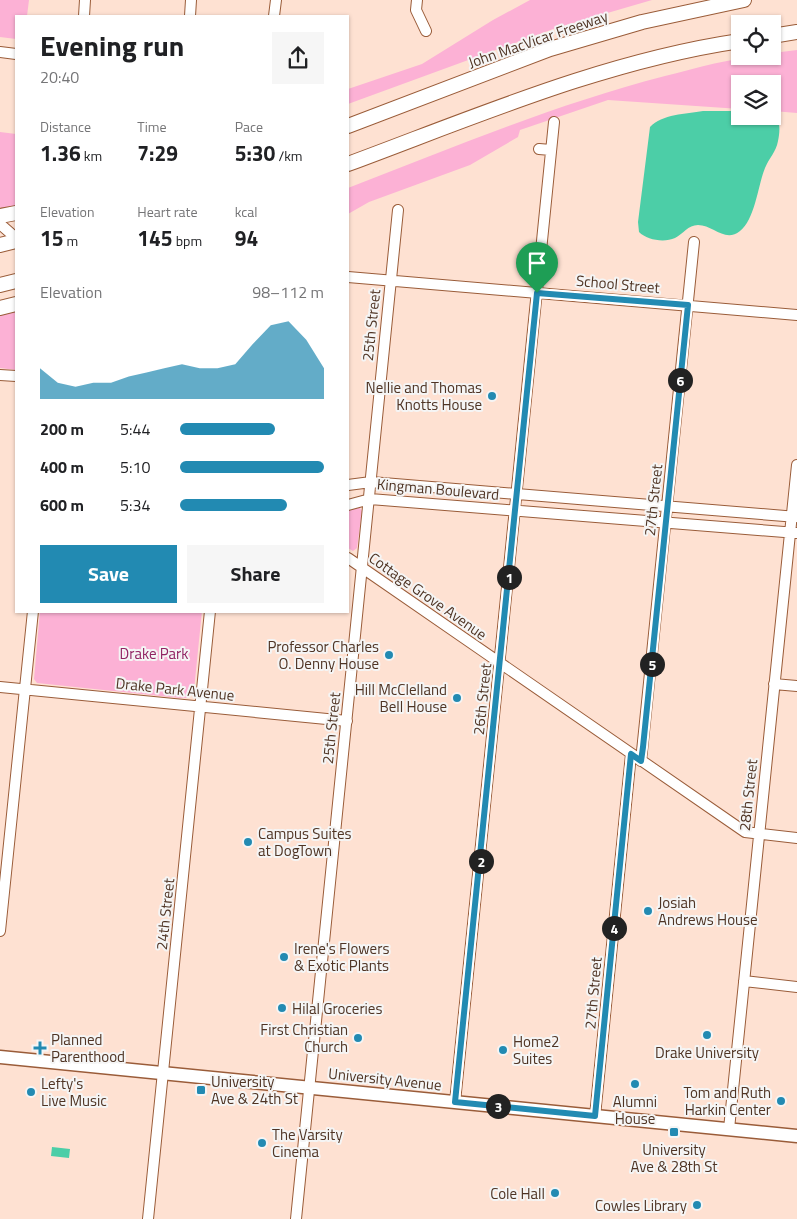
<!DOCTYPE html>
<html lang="en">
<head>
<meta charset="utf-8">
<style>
	:root { --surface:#fff; --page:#f6f6f6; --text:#202124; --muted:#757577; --accent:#228ab2 }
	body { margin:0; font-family:"Titillium Web",sans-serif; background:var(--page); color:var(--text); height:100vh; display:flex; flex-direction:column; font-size:19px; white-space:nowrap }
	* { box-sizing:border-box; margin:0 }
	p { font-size:16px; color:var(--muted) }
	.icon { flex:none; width:28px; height:28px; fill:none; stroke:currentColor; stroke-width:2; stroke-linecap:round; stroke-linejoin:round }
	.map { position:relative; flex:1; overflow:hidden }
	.details { position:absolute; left:15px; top:15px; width:334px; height:598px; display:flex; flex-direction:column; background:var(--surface); border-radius:0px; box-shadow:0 1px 4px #0004 }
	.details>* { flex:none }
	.buttons { position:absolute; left:731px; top:15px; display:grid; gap:10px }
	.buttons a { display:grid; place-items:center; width:50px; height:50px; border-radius:0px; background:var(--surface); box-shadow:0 1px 4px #0004; font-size:25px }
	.pin { position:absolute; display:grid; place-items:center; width:42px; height:42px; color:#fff; margin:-51px -21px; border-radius:50% 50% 50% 0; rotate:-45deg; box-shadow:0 0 5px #0007 }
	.pin .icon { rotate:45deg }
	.km { position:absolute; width:25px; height:25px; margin:-12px; border-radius:50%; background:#222; color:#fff; font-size:14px; line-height:25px; text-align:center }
	.round { display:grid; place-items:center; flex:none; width:52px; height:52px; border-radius:0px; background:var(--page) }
	.headline { display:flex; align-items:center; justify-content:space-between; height:85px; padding:0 25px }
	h1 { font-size:28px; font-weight:700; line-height:38px }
	.stats { display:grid; grid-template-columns:repeat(3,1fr); gap:8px; height:85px; padding:5px 25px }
	.stats div { display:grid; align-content:center }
	.stats b { font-size:21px; font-weight:700 }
	.stats small { font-size:14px; font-weight:400 }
	.stats p { font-size:14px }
	.chart { height:140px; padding:10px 25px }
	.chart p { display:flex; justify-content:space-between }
	.chart svg { width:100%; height:90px; margin-top:5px; fill:var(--accent); opacity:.7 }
	.button { display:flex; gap:10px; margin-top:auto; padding:10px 25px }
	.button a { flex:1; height:58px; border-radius:0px; background:var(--accent); color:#fff; font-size:20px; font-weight:700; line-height:58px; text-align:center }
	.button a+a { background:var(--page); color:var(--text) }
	ul { padding:0 25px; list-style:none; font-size:16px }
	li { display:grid; grid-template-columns:80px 60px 1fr; align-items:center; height:38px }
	li i { height:12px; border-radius:6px; background:var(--accent) }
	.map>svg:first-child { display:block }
</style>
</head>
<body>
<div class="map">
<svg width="797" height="1219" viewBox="0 0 797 1219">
	<rect width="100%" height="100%" fill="#fee1d2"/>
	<path fill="#fcb1d5" d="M0,0H29L27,16H16V39L0,37Z
		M530,0H652L556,28L348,104V89L422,64L493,20Z
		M797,50V113L773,111L772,84H740V109L608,100L520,130L518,137L470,165L369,202L348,214V188C452,148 556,104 665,76C700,67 737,56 772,56L773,53Z
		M0,132L16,134V208L5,211L0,207Z
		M16,310V370L0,368V315Z
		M359,507L362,511L357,548L353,551L348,548V509Z
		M40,611H202L194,690L187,698H180L37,683L34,679Z"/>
	<path fill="#4ccea7" d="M703,111H740V116H772L773,113C781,120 780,131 778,141C776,152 769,158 765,168C758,185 755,220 740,231C725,243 713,225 698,225C688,225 683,234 675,238C664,243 647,240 639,232L638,222L650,127C662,114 686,114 703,111Z
		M52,1147L70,1149L69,1158L51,1156Z"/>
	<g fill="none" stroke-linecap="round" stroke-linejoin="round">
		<g stroke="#9a5c39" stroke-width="12">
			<path id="minor" d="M417,0L416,10L426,31
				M84,16L85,0
				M190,16L191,0
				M274,16L276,0
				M0,52L16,54
				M539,149L551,150
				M0,224L16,238
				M348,277L797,315
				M0,375L16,376
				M348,485L371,482L797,517
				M348,505L370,499L797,533
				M348,558L745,832L797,838
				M774,684L797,686
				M0,687L347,721
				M641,761L694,242
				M0,931L33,611
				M744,981L797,987
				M455,1102L554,122
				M595,1116L631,754
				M729,1129L797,465
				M148,1219L210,611
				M296,1219L398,210"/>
		</g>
		<g stroke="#9a5c39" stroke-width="15">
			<path id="major" d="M0,1057L797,1136"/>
		</g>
		<g stroke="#9a5c39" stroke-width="16">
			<path id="highway" d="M772,36L797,32
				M348,126L550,49L642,22L744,0
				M348,164C475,117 604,61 740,41
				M0,216L16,213
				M0,245L16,241
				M0,285L16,281
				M0,308L16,304"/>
		</g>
		<use href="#minor" stroke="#fff" stroke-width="10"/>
		<use href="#major" stroke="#fff" stroke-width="12"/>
		<use href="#highway" stroke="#fff" stroke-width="14"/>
	</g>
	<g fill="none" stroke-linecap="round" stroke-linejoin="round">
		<g stroke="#fff" stroke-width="10">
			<path id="route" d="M537,293L688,305L643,747L641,761L631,754L595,1116L455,1102Z"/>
		</g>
		<use href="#route" stroke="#228ab2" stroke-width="6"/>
	</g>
	<g fill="#228ab2" stroke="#f5f5f5" stroke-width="2">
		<circle cx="492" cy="396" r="5"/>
		<circle cx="389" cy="655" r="5"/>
		<circle cx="457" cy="698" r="5"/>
		<circle cx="248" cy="842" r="5"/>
		<circle cx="648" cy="911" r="5"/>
		<circle cx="284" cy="957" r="5"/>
		<circle cx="282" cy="1008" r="5"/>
		<circle cx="707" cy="1035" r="5"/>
		<circle cx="358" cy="1038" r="5"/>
		<path d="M37.5 1040.5h5v5h5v5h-5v5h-5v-5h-5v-5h5z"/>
		<circle cx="503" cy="1050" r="5"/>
		<circle cx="635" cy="1084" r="5"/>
		<rect x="196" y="1085" width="10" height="10" rx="2.5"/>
		<circle cx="31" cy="1092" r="5"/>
		<circle cx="781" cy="1101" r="5"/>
		<rect x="669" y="1127" width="10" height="10" rx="2.5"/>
		<circle cx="262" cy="1143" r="5"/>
		<circle cx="555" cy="1193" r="5"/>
		<circle cx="697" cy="1205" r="5"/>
	</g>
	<g text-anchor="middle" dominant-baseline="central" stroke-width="4" stroke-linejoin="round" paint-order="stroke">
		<g font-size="15" fill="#4f3424" stroke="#f5f5f5">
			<text transform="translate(538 39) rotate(-19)">John MacVicar Freeway</text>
			<text transform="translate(618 284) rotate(5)">School Street</text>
			<text transform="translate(371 325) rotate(-84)">25th Street</text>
			<text transform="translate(438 489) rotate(5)">Kingman Boulevard</text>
			<text transform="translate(653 500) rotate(-84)">27th Street</text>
			<text transform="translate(428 596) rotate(35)">Cottage Grove Avenue</text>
			<text transform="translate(175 689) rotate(6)">Drake Park Avenue</text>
			<text transform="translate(482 699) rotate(-84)">26th Street</text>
			<text transform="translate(331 728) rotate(-84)">25th Street</text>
			<text transform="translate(748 795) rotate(-84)">28th Street</text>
			<text transform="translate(165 914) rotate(-84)">24th Street</text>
			<text transform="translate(593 993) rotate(-85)">27th Street</text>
			<text transform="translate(385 1079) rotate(6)">University Avenue</text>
		</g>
		<g font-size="15" fill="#4f3424" stroke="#f5f5f5" text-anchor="start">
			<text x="482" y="387" text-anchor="end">Nellie and Thomas<tspan x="482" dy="17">Knotts House</tspan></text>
			<text x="379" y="646" text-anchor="end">Professor Charles<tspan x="379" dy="17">O. Denny House</tspan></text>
			<text x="447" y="689" text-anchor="end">Hill McClelland<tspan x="447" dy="17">Bell House</tspan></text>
			<text x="258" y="833">Campus Suites<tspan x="258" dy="17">at DogTown</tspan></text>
			<text x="658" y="902">Josiah<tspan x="658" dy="17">Andrews House</tspan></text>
			<text x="294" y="948">Irene's Flowers<tspan x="294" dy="17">&amp; Exotic Plants</tspan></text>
			<text x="292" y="1008">Hilal Groceries</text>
			<text x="348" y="1029" text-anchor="end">First Christian<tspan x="348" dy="17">Church</tspan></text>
			<text x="51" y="1039">Planned<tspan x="51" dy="17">Parenthood</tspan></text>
			<text x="513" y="1041">Home2<tspan x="513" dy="17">Suites</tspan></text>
			<text x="707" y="1052" text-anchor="middle">Drake University</text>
			<text x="211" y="1081">University<tspan x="211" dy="17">Ave &amp; 24th St</tspan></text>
			<text x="41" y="1083">Lefty's<tspan x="41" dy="17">Live Music</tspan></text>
			<text x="771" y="1092" text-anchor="end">Tom and Ruth<tspan x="771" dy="17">Harkin Center</tspan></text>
			<text x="635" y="1101" text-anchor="middle">Alumni<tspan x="635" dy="17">House</tspan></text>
			<text x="272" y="1134">The Varsity<tspan x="272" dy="17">Cinema</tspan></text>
			<text x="674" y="1149" text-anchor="middle">University<tspan x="674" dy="17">Ave &amp; 28th St</tspan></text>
			<text x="545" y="1193" text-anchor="end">Cole Hall</text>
			<text x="687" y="1205" text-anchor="end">Cowles Library</text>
		</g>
		<g font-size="15" fill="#912363" stroke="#f5f5f5">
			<text x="154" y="653">Drake Park</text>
		</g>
	</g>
</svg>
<div class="buttons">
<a><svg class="icon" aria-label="locate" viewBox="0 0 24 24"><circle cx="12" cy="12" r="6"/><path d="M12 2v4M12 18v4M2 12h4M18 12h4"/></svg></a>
<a><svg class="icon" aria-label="layers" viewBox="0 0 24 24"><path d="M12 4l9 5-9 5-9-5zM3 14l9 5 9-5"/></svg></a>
</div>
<div class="pin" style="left:537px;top:293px;background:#1e9e55"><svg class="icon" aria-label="arrive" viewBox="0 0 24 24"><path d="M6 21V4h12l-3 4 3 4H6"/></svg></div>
<b class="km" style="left:509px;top:577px">1</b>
<b class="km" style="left:481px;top:861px">2</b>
<b class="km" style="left:498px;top:1106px">3</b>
<b class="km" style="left:614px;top:928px">4</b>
<b class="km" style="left:652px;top:664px">5</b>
<b class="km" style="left:680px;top:380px">6</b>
<section class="details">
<div class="headline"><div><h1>Evening run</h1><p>20:40</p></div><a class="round"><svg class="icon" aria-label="share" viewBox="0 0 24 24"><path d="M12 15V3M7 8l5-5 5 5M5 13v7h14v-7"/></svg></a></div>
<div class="stats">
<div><p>Distance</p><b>1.36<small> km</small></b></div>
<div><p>Time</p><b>7:29</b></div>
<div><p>Pace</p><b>5:30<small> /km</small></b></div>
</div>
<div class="stats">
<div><p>Elevation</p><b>15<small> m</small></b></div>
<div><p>Heart rate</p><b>145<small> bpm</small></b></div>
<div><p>kcal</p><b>94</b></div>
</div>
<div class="chart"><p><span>Elevation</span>98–112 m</p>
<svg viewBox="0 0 160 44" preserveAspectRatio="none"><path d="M0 44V29L10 36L20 38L30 36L40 36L50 33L60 31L70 29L80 27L90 29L100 29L110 27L120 17L130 8L140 6L150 15L160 29V44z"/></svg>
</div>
<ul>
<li><b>200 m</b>5:44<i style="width:66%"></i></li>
<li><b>400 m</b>5:10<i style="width:100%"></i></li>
<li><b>600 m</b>5:34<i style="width:74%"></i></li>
</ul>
<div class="button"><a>Save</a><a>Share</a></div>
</section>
</div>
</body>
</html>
